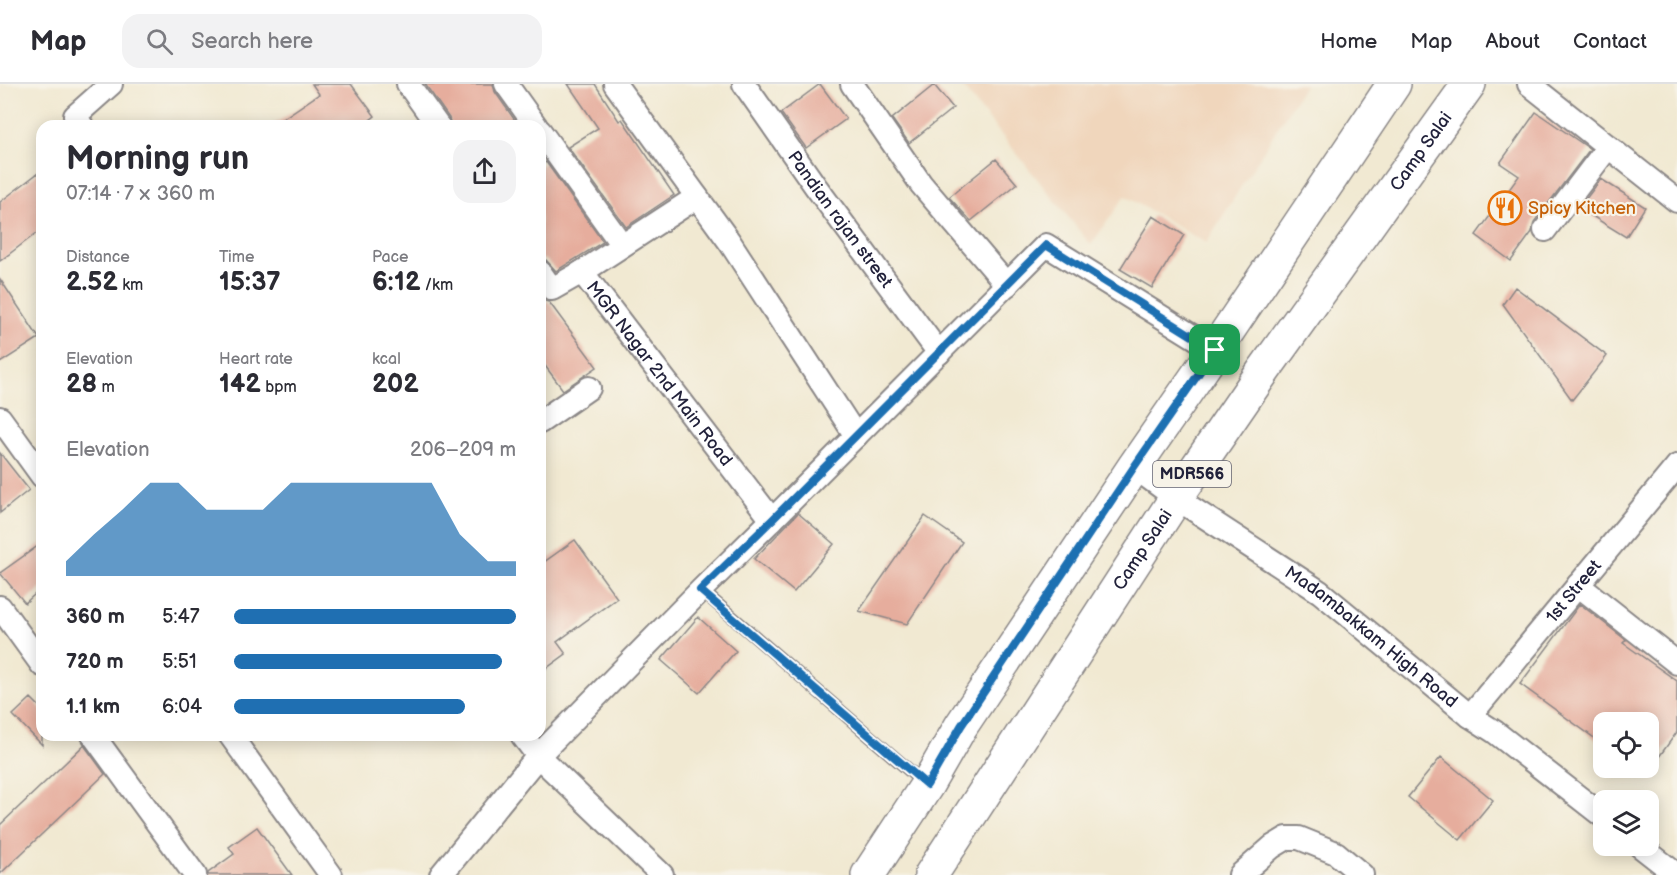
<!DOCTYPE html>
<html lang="en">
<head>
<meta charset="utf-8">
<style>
	:root { --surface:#fff; --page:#f2f2f3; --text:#2b2b33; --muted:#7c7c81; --line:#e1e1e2; --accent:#1f6fb2 }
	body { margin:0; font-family:"Balsamiq Sans",sans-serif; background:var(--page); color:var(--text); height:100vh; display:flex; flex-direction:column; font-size:22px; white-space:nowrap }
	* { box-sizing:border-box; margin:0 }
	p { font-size:20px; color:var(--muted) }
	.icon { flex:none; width:33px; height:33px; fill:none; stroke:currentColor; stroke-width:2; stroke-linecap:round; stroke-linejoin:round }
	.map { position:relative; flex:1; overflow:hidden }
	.drawer { position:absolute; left:36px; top:36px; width:510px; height:621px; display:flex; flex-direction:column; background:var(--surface); border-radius:18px; box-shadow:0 3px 15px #0003 }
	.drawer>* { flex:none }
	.tools { position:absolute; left:1593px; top:628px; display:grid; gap:12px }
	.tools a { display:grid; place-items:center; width:66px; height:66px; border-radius:12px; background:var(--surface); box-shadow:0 3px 15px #0003; font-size:30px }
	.pin { position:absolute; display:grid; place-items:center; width:51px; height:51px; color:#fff; margin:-26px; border-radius:12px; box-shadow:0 3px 9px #0006 }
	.round { display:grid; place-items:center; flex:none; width:63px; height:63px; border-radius:18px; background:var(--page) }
	.head { display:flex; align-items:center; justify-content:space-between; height:102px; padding:0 30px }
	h1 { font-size:33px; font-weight:700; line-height:45px }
	.metrics { display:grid; grid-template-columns:repeat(3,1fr); gap:9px; height:102px; padding:6px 30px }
	.metrics div { display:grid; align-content:center }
	.metrics b { font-size:26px; font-weight:700 }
	.metrics small { font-size:16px; font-weight:400 }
	.metrics p { font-size:16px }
	.chart { height:168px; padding:12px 30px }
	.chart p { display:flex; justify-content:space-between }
	.chart svg { width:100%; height:108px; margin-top:6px; fill:var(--accent); opacity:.7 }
	ul { padding:0 30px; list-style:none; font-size:20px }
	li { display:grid; grid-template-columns:96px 72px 1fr; align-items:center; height:45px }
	li i { height:15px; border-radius:8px; background:var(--accent) }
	header { display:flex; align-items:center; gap:36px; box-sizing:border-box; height:84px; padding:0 30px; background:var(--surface); border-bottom:2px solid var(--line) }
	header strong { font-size:28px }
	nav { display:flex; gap:33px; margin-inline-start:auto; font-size:21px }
	.search { width:420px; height:54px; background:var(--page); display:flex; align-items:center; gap:15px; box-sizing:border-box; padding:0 21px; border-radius:18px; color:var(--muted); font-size:22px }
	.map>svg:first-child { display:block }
</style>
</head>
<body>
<header>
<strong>Map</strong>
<div class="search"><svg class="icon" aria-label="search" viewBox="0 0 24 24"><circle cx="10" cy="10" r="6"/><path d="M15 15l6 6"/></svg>Search here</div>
<nav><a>Home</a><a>Map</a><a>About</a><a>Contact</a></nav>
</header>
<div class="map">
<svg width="1677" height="791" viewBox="0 0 1677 791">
	<rect width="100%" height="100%" fill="#f7f3e8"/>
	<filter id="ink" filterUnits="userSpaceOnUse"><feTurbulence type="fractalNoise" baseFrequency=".0167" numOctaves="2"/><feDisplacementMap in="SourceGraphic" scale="12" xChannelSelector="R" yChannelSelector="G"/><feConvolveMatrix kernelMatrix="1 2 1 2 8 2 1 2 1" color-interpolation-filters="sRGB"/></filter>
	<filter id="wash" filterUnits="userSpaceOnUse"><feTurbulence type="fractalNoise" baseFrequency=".008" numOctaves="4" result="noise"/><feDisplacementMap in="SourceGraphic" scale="24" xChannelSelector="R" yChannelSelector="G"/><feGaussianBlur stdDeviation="1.35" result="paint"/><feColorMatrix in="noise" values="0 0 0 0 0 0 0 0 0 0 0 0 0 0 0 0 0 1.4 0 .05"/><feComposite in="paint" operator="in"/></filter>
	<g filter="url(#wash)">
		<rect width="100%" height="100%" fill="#f1e9d2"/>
		<path fill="#f0d6bc" d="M960,0H1305L1206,159L1125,112L1091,161Z"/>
		<g id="blocks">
			<path fill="#e6ad9d" d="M312,0H351L375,32L362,42H272L319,10Z
				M425,0H493L495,8L519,42H451L449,34Z
				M568,0H595L619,37L622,35L674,111L626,143L568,63L598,44Z
				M820,0L846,35L806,64L781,29Z
				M934,1L953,24L909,59L892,35Z
				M1536,28L1590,65L1534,138L1532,148L1511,177L1476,151L1519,92L1500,79Z
				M996,75L1017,100L971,137L949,113Z
				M546,78L603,158L556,187L546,176L540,175V82Z
				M42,86V145L0,177V118Z
				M1601,95L1645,123L1626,153L1579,124Z
				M1153,132L1184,151L1152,204L1120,185Z
				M0,195L39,254L0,279Z
				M1515,203L1607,272L1572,316L1503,220Z
				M540,211L545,217L549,218L597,283L563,306L540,275Z
				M0,369L29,406L0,429Z
				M798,429L834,460L794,508L754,475Z
				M925,432L962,458L907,540L859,527Z
				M575,456L617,514L557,558L566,570L540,589V481Z
				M42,459V504L25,519L0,489Z
				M1580,520L1626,556L1623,559L1677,597V648L1648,688V639H1604V661L1520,600Z
				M698,533L736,567L699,609L661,576Z
				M31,614L42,625V661L13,631Z
				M84,661L105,690L0,790V741Z
				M1441,673L1493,716L1460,756L1408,713Z
				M257,743L292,791H208V789L234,770L229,763Z"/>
		</g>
	</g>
	<g filter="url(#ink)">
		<use href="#blocks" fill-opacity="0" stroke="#8a8686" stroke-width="1.5"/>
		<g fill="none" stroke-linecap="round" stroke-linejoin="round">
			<g stroke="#8a8686" stroke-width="14">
				<path id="service" d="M701,506L925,700"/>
			</g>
			<g stroke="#8a8686" stroke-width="26">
				<g id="minor">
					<path d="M408,0L438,42"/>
					<path d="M506,0L536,42"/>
					<path d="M615,0L729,157L856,352"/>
					<path id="s1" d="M744,0L816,103L939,269"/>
					<path d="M852,0L921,100L1007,201"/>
					<path d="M1529,0L1677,117"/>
					<path d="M82,42L75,32L111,0"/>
					<path d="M540,47L622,161"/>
					<path d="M1545,146L1608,63"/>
					<path id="s2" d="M540,188L552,205L582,188L772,436"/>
					<path d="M582,188L697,113"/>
					<path d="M0,334L42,392"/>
					<path d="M540,338L589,304"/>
					<path id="s3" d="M1134,383L1176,414L1320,508L1470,632L1495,648L1604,733"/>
					<path d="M1578,501L1677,579"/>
					<path d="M0,523L42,581"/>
					<path id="s4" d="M1470,632L1677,382"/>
					<path d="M93,651L195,791"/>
					<path d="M230,651L331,791"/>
					<path d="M522,651L538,672L662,791"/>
					<path d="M1640,762L1677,791"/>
					<path d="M441,791L538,672L701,506L772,436L1046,161L1215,266"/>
					<path d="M1240,791L1272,763L1287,754H1299L1336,769L1362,791"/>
				</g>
			</g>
			<g stroke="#8a8686" stroke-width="36">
				<g id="primary">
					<path d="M868,791L927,701L961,642L1134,383L1215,266L1394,0"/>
					<path id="s5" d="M931,791L1176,414L1264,286L1469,0"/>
				</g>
			</g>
			<use href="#service" stroke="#fff" stroke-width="10"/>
			<use href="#minor" stroke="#fff" stroke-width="22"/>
			<use href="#primary" stroke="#fff" stroke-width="33"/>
		</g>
	</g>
	<g fill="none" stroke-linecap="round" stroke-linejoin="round" filter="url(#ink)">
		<g stroke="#fff" stroke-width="12">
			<path id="route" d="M1046,161L1215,266L1134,383L961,642L927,701L700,506L772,436Z"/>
		</g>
		<use href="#route" stroke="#1f6fb2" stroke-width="8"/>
	</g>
	<defs>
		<g id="restaurant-ring" transform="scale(1.725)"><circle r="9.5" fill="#f7f3e8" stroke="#e8710a" stroke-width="1.5"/><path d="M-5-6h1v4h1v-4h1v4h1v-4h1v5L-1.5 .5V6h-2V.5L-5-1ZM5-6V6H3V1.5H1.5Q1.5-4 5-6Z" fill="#e8710a"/></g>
	</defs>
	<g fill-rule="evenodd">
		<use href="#restaurant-ring" x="1505" y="124"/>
	</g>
	<g text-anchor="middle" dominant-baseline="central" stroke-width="4.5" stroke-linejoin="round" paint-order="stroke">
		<rect fill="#f7f3e8" stroke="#62616f" stroke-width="1.5" x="1153" y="377" width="78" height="26" rx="4.5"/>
		<g font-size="16" font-weight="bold" fill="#22223b">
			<text x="1192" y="390">MDR566</text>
		</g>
		<g font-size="18" fill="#22223b" stroke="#f7f3e8">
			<text stroke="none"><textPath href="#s5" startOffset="874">Camp Salai</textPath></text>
			<text stroke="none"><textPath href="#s1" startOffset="166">Pandian rajan street</textPath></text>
			<text stroke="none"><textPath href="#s2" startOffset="183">MGR Nagar 2nd Main Road</textPath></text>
			<text stroke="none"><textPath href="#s5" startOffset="388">Camp Salai</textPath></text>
			<text stroke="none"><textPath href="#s4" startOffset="162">1st Street</textPath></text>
			<text stroke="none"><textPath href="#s3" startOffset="292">Madambakkam High Road</textPath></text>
		</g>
		<g font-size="18" fill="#c56008" stroke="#f7f3e8" text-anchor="start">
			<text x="1528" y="124">Spicy Kitchen</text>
		</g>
	</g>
</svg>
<div class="tools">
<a><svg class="icon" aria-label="locate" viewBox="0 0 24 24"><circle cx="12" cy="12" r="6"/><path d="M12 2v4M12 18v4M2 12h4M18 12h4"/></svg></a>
<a><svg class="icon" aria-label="layers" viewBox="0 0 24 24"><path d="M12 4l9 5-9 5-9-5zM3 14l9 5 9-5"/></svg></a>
</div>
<div class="pin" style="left:1215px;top:266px;background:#1e9e55"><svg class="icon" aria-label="arrive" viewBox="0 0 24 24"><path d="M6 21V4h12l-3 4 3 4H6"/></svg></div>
<section class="drawer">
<div class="head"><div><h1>Morning run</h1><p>07:14 · 7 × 360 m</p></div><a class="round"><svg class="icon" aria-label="share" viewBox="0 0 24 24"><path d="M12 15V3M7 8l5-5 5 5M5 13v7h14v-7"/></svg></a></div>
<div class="metrics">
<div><p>Distance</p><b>2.52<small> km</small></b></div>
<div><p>Time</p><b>15:37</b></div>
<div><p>Pace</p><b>6:12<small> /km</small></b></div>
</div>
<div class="metrics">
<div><p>Elevation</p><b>28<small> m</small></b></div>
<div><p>Heart rate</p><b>142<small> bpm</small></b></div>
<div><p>kcal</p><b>202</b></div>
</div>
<div class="chart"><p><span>Elevation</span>206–209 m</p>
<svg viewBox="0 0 160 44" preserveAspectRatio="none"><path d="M0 44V38L10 27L20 17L30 6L40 6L50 17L60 17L70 17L80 6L90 6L100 6L110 6L120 6L130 6L140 27L150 38L160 38V44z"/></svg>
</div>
<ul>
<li><b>360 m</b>5:47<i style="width:100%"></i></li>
<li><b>720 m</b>5:51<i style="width:95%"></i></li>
<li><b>1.1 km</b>6:04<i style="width:82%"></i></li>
</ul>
</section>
</div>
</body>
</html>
